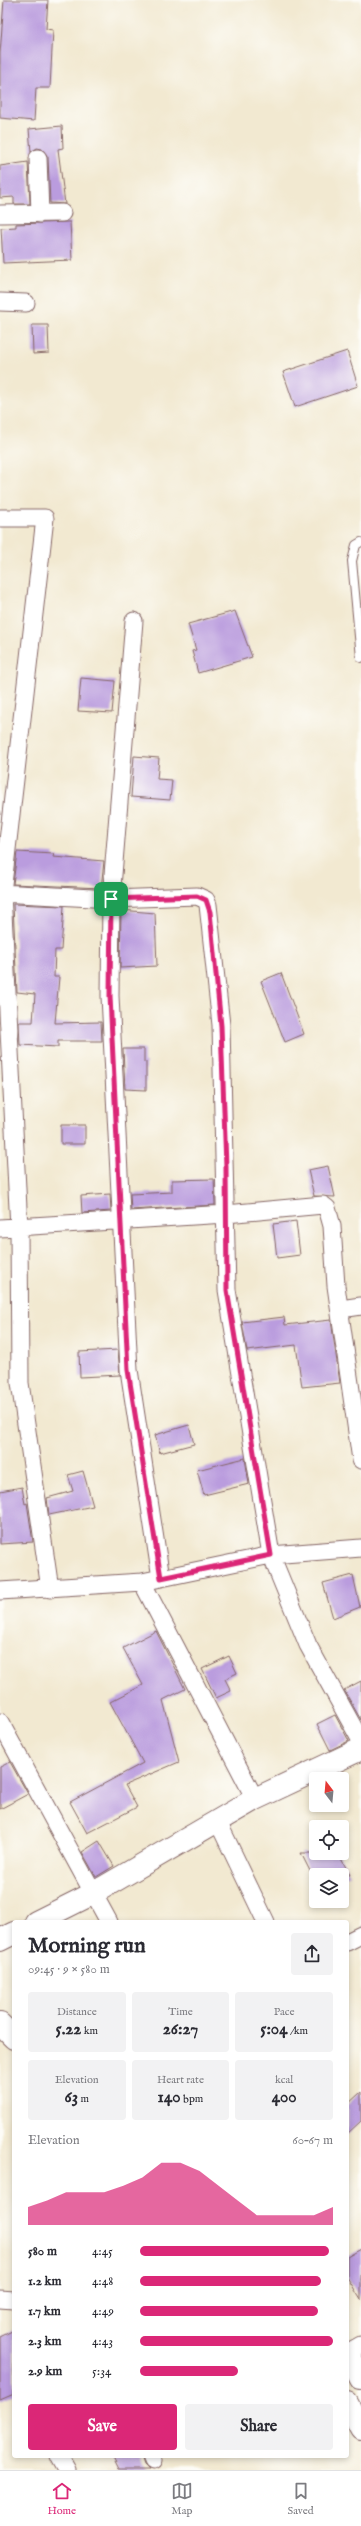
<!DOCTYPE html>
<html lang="en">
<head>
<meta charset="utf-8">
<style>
	:root { --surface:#fff; --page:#f2f2f3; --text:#2b2b33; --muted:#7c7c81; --line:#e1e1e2; --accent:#db2777 }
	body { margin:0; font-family:"IM FELL English",serif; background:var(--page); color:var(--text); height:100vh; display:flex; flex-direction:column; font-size:15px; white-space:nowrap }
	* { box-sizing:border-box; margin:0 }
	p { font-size:13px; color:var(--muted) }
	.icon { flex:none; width:22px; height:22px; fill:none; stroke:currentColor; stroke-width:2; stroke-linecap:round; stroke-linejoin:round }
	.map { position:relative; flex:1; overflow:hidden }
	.panel { position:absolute; left:12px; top:1920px; width:337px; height:538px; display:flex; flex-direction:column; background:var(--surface); border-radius:4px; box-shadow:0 2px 6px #0003 }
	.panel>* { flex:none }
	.needle { width:26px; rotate:344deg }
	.fabs { position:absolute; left:309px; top:1772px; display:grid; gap:8px }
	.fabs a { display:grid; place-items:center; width:40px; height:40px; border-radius:4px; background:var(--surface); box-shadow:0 2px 6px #0003; font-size:20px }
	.pin { position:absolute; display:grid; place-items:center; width:34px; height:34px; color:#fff; margin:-17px; border-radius:8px; box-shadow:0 2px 6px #0006 }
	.round { display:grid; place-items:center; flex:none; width:42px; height:42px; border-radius:4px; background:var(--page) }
	.head { display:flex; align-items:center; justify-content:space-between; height:68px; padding:0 16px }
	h1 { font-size:22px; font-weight:700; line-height:30px }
	.figures { display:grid; grid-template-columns:repeat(3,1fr); gap:6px; height:68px; padding:4px 16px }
	.figures div { display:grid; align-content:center; border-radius:4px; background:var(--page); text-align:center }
	.figures b { font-size:17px; font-weight:700 }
	.figures small { font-size:11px; font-weight:400 }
	.figures p { font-size:11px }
	.chart { height:112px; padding:8px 16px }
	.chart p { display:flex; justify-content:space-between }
	.chart svg { width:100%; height:72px; margin-top:4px; fill:var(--accent); opacity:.7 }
	.action { display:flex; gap:8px; margin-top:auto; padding:8px 16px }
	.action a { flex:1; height:46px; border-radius:4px; background:var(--accent); color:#fff; font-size:16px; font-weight:700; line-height:46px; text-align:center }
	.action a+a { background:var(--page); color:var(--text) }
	ul { padding:0 16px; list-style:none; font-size:13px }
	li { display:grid; grid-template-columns:64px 48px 1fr; align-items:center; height:30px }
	li i { height:10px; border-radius:5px; background:var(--accent) }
	.menu { display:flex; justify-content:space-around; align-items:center; height:56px; border-top:1px solid var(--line); background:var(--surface); font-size:11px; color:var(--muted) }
	.menu a { display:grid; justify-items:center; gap:2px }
	.menu .on { color:var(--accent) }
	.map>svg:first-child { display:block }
</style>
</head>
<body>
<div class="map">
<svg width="361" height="2470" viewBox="0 0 361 2470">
	<rect width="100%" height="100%" fill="#fdfcf7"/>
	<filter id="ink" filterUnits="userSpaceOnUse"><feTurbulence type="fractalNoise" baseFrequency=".025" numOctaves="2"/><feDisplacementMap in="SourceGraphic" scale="8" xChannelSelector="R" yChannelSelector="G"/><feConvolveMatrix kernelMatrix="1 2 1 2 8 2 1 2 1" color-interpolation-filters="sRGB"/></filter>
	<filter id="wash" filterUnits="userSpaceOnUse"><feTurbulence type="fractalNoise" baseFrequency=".012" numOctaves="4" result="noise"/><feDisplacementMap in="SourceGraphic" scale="16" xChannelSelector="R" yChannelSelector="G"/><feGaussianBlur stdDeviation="0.9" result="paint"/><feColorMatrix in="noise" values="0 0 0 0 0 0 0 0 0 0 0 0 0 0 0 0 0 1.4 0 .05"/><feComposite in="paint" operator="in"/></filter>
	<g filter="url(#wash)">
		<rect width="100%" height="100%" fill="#f2e9d1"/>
		<g id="blocks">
			<path fill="#ba9cde" d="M4,0H48L46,29L53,30L50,88H36L34,121L0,118V54Z
				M62,126L63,148L58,149L65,204L50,203L48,157L42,149L37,148L31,152L29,129Z
				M28,162L30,204H14V197L0,198V166Z
				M67,222H70L72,260L3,263L1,228L16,227V224Z
				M32,325H48L49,353L33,354Z
				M347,351L358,386L295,407L283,372Z
				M235,611L252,657L198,673L192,651L196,650L188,624Z
				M81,678L115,681L112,713L78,711Z
				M134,756L159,758L157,779L172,780L170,800L131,797Z
				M17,852L54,854L53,857L104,861L101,888L13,884Z
				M13,904L64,906L61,950H55L54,977H59L55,1023L101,1022L102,1041H58V1047L20,1045L19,1022H33L35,994L17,992Z
				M121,910L155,913L157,966L120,968Z
				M281,973L304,1034L285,1042L261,981Z
				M123,1049H144V1062H146V1090L125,1089Z
				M61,1125H85V1144H61Z
				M328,1166L335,1197L314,1196L308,1170Z
				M214,1179L215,1205L131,1210L130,1194L172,1192V1180Z
				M110,1194L111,1211L82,1213L81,1196Z
				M296,1221L300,1255L277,1258L273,1224Z
				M284,1317L285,1325L331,1320L340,1383L302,1387L296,1345L247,1351L242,1322Z
				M118,1350L120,1375L80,1377L79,1352Z
				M189,1425L194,1444L160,1453L155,1435Z
				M245,1458L249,1484L204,1495L197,1470Z
				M83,1471L93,1506L49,1515L47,1498L73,1491L68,1475Z
				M22,1487L25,1504L27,1503L33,1542L0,1544V1491Z
				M353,1575L360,1607L333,1618L323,1583Z
				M156,1631L185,1689L163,1700L179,1762L125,1785L137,1807L87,1833L70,1802L143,1763L110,1702L143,1685L123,1648Z
				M229,1656L237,1673L225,1679L231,1691L216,1698L202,1669Z
				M361,1681V1720L344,1690Z
				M335,1715L349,1741L330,1750L317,1724Z
				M10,1762L28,1794L0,1809V1767Z
				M99,1841L114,1866L96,1877L82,1852Z
				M301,1853H338L350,1875H312Z
				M361,2092V2121L347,2134V2105Z
				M361,2249V2300L347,2277V2257Z
				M14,2330V2394L0,2400V2337Z
				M112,2456H141L144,2465L149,2470H119Z"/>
		</g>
	</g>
	<g filter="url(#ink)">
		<use href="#blocks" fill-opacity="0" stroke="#856665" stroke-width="1"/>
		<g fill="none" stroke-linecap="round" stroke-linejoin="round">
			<g stroke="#856665" stroke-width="10">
				<path id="lane" d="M361,542L356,545L352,561L361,658"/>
			</g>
			<g stroke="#856665" stroke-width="19">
				<path id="street" d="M38,158L40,214
					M0,214L62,213
					M0,302L26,303
					M0,518H45L2,893L19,1228L20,1383L50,1589
					M134,621L111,899L110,996L129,1370L161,1578
					M0,893L111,899L197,896L206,900L208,905L221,1025L227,1290L271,1555L308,1645L361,1741
					M0,1228L226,1214L323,1205L327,1208L332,1226L336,1286L361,1460
					M341,1309L361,1306
					M142,1582L255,1799
					M0,1591L142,1582L271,1555L361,1548
					M0,1722L109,1922
					M218,1822L266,1922
					M347,1942L361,1935
					M0,2299L14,2300
					M347,2353L361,2345
					M59,2456L67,2470
					M151,2456L153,2461"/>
			</g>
			<g stroke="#856665" stroke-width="24">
				<path id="secondary" d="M36,1922L92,1894L255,1799L361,1749
					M0,1940L14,1933"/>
			</g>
			<g stroke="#856665" stroke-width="24">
				<path id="highway" d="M0,2024L14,2038
					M347,2353L361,2379
					M347,2403L361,2429"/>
			</g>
			<use href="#lane" stroke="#fff" stroke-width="8"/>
			<use href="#street" stroke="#fff" stroke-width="17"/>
			<use href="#secondary" stroke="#fff" stroke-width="22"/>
			<use href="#highway" stroke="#fff" stroke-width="22"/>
		</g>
	</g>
	<g fill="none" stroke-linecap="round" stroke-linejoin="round" filter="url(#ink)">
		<g stroke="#fff" stroke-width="8">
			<path id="route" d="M197,896L206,900L210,912L221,1026L226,1167L227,1290L271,1555L161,1578L128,1370L110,996L111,899Z"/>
		</g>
		<use href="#route" stroke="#db2777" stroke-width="5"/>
	</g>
</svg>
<div class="fabs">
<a><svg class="needle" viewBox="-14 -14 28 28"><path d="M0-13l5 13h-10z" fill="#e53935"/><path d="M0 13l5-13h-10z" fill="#7c7c81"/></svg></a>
<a><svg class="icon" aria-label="locate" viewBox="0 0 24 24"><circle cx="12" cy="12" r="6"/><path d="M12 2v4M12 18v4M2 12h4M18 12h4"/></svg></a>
<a><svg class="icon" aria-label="layers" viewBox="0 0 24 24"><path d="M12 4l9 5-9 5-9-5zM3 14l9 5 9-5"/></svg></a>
</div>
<div class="pin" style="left:111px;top:899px;background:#1e9e55"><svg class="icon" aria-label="arrive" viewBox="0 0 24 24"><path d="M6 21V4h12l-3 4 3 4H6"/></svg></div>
<section class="panel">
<div class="head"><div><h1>Morning run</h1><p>09:45 · 9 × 580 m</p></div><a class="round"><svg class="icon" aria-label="share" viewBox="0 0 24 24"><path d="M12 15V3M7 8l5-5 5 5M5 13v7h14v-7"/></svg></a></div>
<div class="figures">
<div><p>Distance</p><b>5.22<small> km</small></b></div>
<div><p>Time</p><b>26:27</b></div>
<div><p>Pace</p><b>5:04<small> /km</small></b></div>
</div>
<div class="figures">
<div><p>Elevation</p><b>63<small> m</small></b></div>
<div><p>Heart rate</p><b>140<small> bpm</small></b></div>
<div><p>kcal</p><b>400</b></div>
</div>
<div class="chart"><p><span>Elevation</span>60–67 m</p>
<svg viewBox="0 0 160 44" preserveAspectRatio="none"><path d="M0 44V33L10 29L20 24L30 24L40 24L50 20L60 15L70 6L80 6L90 11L100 20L110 29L120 38L130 38L140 38L150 38L160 33V44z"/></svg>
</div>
<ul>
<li><b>580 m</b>4:45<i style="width:98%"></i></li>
<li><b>1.2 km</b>4:48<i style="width:94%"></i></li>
<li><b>1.7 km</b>4:49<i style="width:92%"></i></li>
<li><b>2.3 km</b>4:43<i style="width:100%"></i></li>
<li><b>2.9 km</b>5:34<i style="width:51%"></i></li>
</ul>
<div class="action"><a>Save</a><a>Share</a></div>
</section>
</div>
<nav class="menu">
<a class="on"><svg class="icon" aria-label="home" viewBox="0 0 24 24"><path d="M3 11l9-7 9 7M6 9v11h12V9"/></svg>Home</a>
<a><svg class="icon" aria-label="map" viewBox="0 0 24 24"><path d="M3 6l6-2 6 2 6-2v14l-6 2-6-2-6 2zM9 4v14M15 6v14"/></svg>Map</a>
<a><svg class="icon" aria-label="saved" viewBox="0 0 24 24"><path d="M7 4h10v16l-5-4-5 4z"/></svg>Saved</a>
</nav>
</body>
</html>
